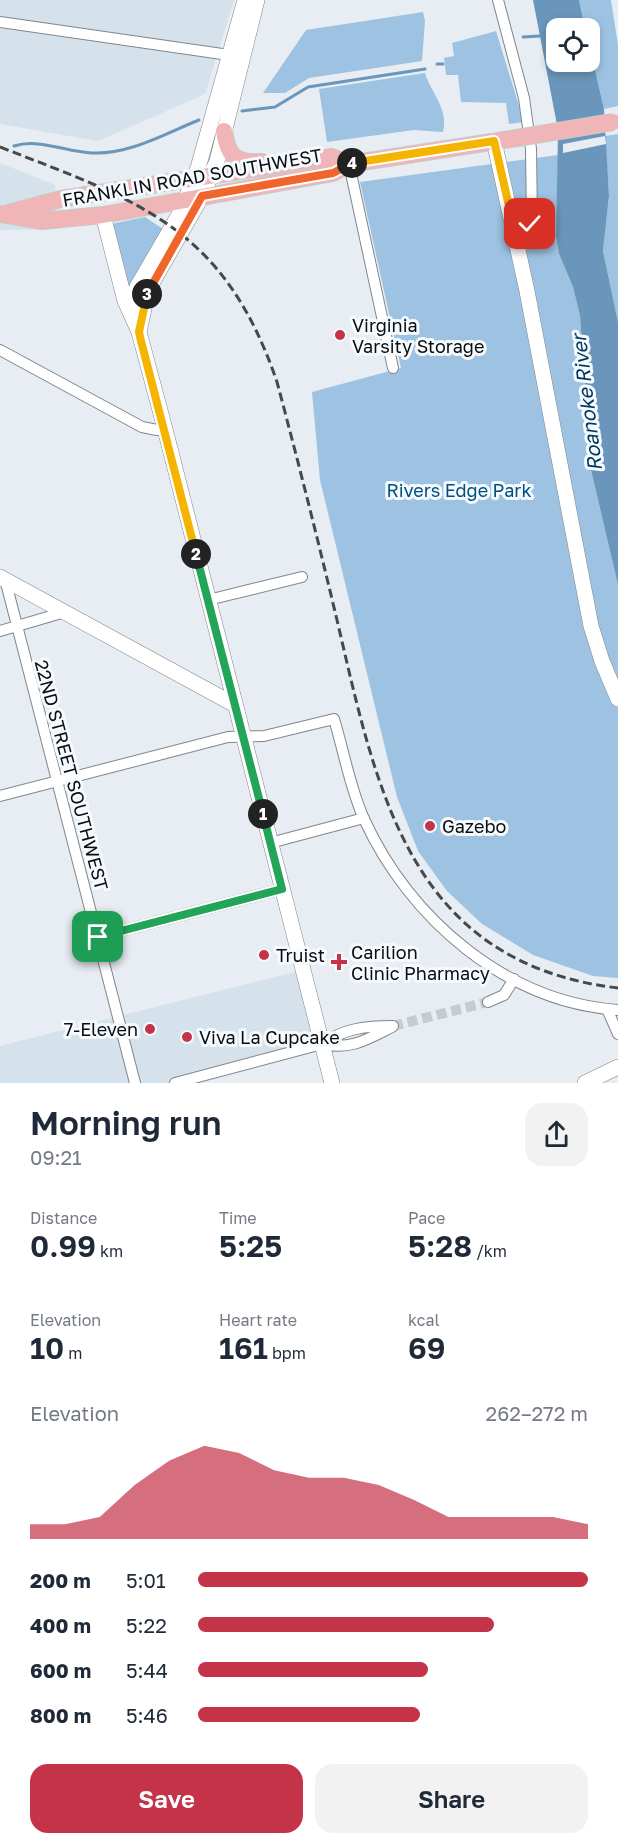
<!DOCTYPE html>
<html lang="en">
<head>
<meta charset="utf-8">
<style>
	:root { --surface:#fff; --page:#f2f2f3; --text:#1f2937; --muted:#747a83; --accent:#c43348 }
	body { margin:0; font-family:"Golos Text",sans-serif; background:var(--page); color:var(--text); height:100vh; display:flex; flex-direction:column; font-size:22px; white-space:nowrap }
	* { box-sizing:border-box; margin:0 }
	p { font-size:20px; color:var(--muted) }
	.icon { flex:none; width:33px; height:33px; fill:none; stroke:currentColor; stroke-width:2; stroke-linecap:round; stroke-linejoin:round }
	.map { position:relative; height:1083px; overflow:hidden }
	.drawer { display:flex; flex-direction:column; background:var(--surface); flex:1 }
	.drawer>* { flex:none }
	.fabs { position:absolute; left:546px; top:18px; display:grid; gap:12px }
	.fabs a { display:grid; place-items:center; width:54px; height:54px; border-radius:12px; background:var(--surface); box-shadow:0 3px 9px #0003; font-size:30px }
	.pin { position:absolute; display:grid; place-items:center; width:51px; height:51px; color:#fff; margin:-26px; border-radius:12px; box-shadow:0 3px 9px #0006 }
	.km { position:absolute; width:30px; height:30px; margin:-15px; border-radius:50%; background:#222; color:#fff; font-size:16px; line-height:30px; text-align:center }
	.round { display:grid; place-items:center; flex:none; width:63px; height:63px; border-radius:18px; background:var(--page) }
	.overview { display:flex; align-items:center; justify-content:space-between; height:102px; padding:0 30px }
	h1 { font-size:33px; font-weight:600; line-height:45px }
	.figures { display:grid; grid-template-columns:repeat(3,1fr); gap:9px; height:102px; padding:6px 30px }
	.figures div { display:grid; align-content:center }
	.figures b { font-size:30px; font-weight:600 }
	.figures small { font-size:16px; font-weight:400 }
	.figures p { font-size:16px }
	.chart { height:168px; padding:12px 30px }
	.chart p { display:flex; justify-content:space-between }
	.chart svg { width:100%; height:108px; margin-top:6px; fill:var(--accent); opacity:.7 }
	.cta { display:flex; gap:12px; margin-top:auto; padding:12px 30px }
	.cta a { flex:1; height:69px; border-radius:18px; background:var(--accent); color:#fff; font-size:24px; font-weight:600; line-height:69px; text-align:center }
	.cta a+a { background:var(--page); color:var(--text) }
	ul { padding:0 30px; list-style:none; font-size:20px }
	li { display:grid; grid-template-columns:96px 72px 1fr; align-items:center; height:45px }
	li i { height:15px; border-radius:8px; background:var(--accent) }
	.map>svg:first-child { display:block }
</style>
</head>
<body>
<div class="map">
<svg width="618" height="1083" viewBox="0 0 618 1083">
	<rect width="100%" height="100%" fill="#e7edf2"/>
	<path fill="#d5e1eb" d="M0,0H234L205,94L98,141L0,124Z
		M0,163L55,185L58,229L0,230Z
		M303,970L322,1044L174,1083H0V1046Z"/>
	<path fill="#9ec3e2" d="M579,0H611L618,45V106L604,109L590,48V28H585Z
		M423,12L425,21L422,61L309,78L285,93H263L306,30Z
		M496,31L524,122L509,124L506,103L461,102L458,75H446L444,58L454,56L452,43Z
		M425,73C431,93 449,109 443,132L414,130L327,142L319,89Z
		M618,134V322L603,251L609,196L605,136Z
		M558,155L556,236L559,254L573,287L580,316L591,470L618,585V978L593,976L533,955L482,924L447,891L418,851L397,797L320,480L312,392L401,368L360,182Z
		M145,217L163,229L129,292L111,224Z"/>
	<path fill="#6a96bb" d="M533,0H579L585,28H556V62H590V48L604,109L609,196L603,251L618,322V585L591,470L580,316L573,287L559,254L556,236L558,130Z"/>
	<path fill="#e7edf2" d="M605,136L606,144L563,153V144Z"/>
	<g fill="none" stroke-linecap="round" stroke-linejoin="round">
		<path stroke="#6a96bb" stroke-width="3" d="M523,37L540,36
			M437,64H443
			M242,111L275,107L308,87L425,69
			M14,146C39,138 66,152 92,153C129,155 166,133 199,120"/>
		<path stroke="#c6cbd0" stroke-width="10" stroke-dasharray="10 5" stroke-linecap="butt" d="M393,1026L488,1002"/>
		<g stroke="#81868b" stroke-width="12">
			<path id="street" d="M498,0L524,98L531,149L532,219L525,228L515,232
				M0,22L236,56
				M349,164L393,368
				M0,350L142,427L157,430L165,429
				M5,579L135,1083
				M208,600L302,577
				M0,631L65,612
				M0,796L228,737L264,736L334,719C344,752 350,788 364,819C410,919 506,1002 618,1010
				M270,843L364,818
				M98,937L282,889
				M488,1002L504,995L514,979
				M607,1009L618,1034
				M322,1044C351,1050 366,1040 392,1027
				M175,1083L322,1044C345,1028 366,1026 393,1026"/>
		</g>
		<g stroke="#81868b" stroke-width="16">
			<path id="secondary" d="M494,141L527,291L591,626L602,661L618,699
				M103,215L125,301L139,332L165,429L332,1083
				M136,314L133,298L137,287L180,213L198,168L245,0
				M139,332L148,290L202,196L217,161L257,0
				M0,577L235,705
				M585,1083L618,1067"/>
		</g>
		<g stroke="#c9caca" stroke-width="18">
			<path id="primary" d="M224,131C228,157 235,163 262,162
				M8,213L61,199L317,159L332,157L349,164
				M0,214L42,221L103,215L333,173L349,164L517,138"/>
		</g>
		<use href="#street" stroke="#fff" stroke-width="10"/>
		<use href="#secondary" stroke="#fff" stroke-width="15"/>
		<use href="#primary" stroke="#efb5b7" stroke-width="16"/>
		<path stroke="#46494b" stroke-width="3" stroke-dasharray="9 4.5" stroke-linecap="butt" d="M0,147C141,202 224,227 277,382C298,461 318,540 337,620C377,791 409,963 618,988"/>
		<g stroke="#c9caca" stroke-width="18" stroke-linecap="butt">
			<path id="primary-bridge" d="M517,138L613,122"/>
		</g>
		<use href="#primary-bridge" stroke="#efb5b7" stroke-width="16"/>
	</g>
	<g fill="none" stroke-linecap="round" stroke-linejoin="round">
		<g stroke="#fff" stroke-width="12">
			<path id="split-1" d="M98,937L282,889L263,814"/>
		</g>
		<g stroke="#fff" stroke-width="12">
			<path id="split-2" d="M196,554L263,814"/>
		</g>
		<g stroke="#fff" stroke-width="12">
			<path id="split-3" d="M147,294L139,332L141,341L196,554"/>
		</g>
		<g stroke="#fff" stroke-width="12">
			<path id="split-4" d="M147,294L202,196L333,173L352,163"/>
		</g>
		<g stroke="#fff" stroke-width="12">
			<path id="split-5" d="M352,163L494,141L515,232L530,224"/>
		</g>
		<use href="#split-1" stroke="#22a559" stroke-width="8"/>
		<use href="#split-2" stroke="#22a559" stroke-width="8"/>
		<use href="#split-3" stroke="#f5b400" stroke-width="8"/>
		<use href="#split-4" stroke="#f0652b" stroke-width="8"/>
		<use href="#split-5" stroke="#f5b400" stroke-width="8"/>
	</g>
	<g fill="#c43348" stroke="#f5fafe" stroke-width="2">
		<circle cx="340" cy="335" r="6"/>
		<circle cx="430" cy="826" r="6"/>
		<circle cx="264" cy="955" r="6"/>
		<path d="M336 953h6v6h6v6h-6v6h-6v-6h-6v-6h6z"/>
		<circle cx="150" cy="1029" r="6"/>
		<circle cx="187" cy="1037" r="6"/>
	</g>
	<g text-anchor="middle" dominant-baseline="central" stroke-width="6" stroke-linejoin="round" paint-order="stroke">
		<g font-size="18" fill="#0a0c0d" stroke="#f5fafe">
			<text transform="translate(192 177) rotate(-10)">FRANKLIN ROAD SOUTHWEST</text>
			<text transform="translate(72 775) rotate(75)">22ND STREET SOUTHWEST</text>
		</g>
		<g font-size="18" fill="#0a0c0d" stroke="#f5fafe" text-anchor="start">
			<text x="352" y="325">Virginia<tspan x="352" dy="21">Varsity Storage</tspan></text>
			<text x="442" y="826">Gazebo</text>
			<text x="351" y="952">Carilion<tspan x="351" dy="21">Clinic Pharmacy</tspan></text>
			<text x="276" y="955">Truist</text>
			<text x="138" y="1029" text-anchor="end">7-Eleven</text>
			<text x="199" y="1037">Viva La Cupcake</text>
		</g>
		<g font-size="18" fill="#004e7d" stroke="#f5fafe">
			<text x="459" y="490">Rivers Edge Park</text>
		</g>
		<g font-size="20" font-style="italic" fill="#00365a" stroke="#f5fafe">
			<text transform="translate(586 403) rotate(-97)">Roanoke River</text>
		</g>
	</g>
</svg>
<div class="fabs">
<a><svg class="icon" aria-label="locate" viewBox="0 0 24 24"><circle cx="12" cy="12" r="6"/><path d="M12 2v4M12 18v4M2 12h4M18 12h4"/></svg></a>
</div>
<div class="pin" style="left:98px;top:937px;background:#1e9e55"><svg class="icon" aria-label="arrive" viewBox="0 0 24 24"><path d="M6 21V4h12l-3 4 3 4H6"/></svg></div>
<div class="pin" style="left:530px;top:224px;background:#d93025"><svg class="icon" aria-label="check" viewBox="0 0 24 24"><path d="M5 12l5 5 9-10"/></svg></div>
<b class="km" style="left:263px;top:814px">1</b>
<b class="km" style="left:196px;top:554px">2</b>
<b class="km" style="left:147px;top:294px">3</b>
<b class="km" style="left:352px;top:163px">4</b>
</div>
<section class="drawer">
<div class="overview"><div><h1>Morning run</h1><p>09:21</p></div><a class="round"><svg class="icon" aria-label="share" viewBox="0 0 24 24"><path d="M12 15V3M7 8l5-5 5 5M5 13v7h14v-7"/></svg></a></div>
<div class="figures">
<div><p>Distance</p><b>0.99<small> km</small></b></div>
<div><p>Time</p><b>5:25</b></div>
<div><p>Pace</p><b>5:28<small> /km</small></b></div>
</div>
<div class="figures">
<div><p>Elevation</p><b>10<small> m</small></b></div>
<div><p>Heart rate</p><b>161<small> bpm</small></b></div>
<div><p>kcal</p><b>69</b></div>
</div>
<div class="chart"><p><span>Elevation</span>262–272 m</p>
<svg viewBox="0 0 160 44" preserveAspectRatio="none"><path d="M0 44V38L10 38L20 35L30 22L40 12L50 6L60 9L70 16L80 19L90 19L100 22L110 28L120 35L130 35L140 35L150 35L160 38V44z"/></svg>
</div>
<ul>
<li><b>200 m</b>5:01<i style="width:100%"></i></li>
<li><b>400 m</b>5:22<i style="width:76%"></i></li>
<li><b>600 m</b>5:44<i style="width:59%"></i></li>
<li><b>800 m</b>5:46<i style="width:57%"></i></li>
</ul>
<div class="cta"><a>Save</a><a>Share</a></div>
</section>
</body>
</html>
